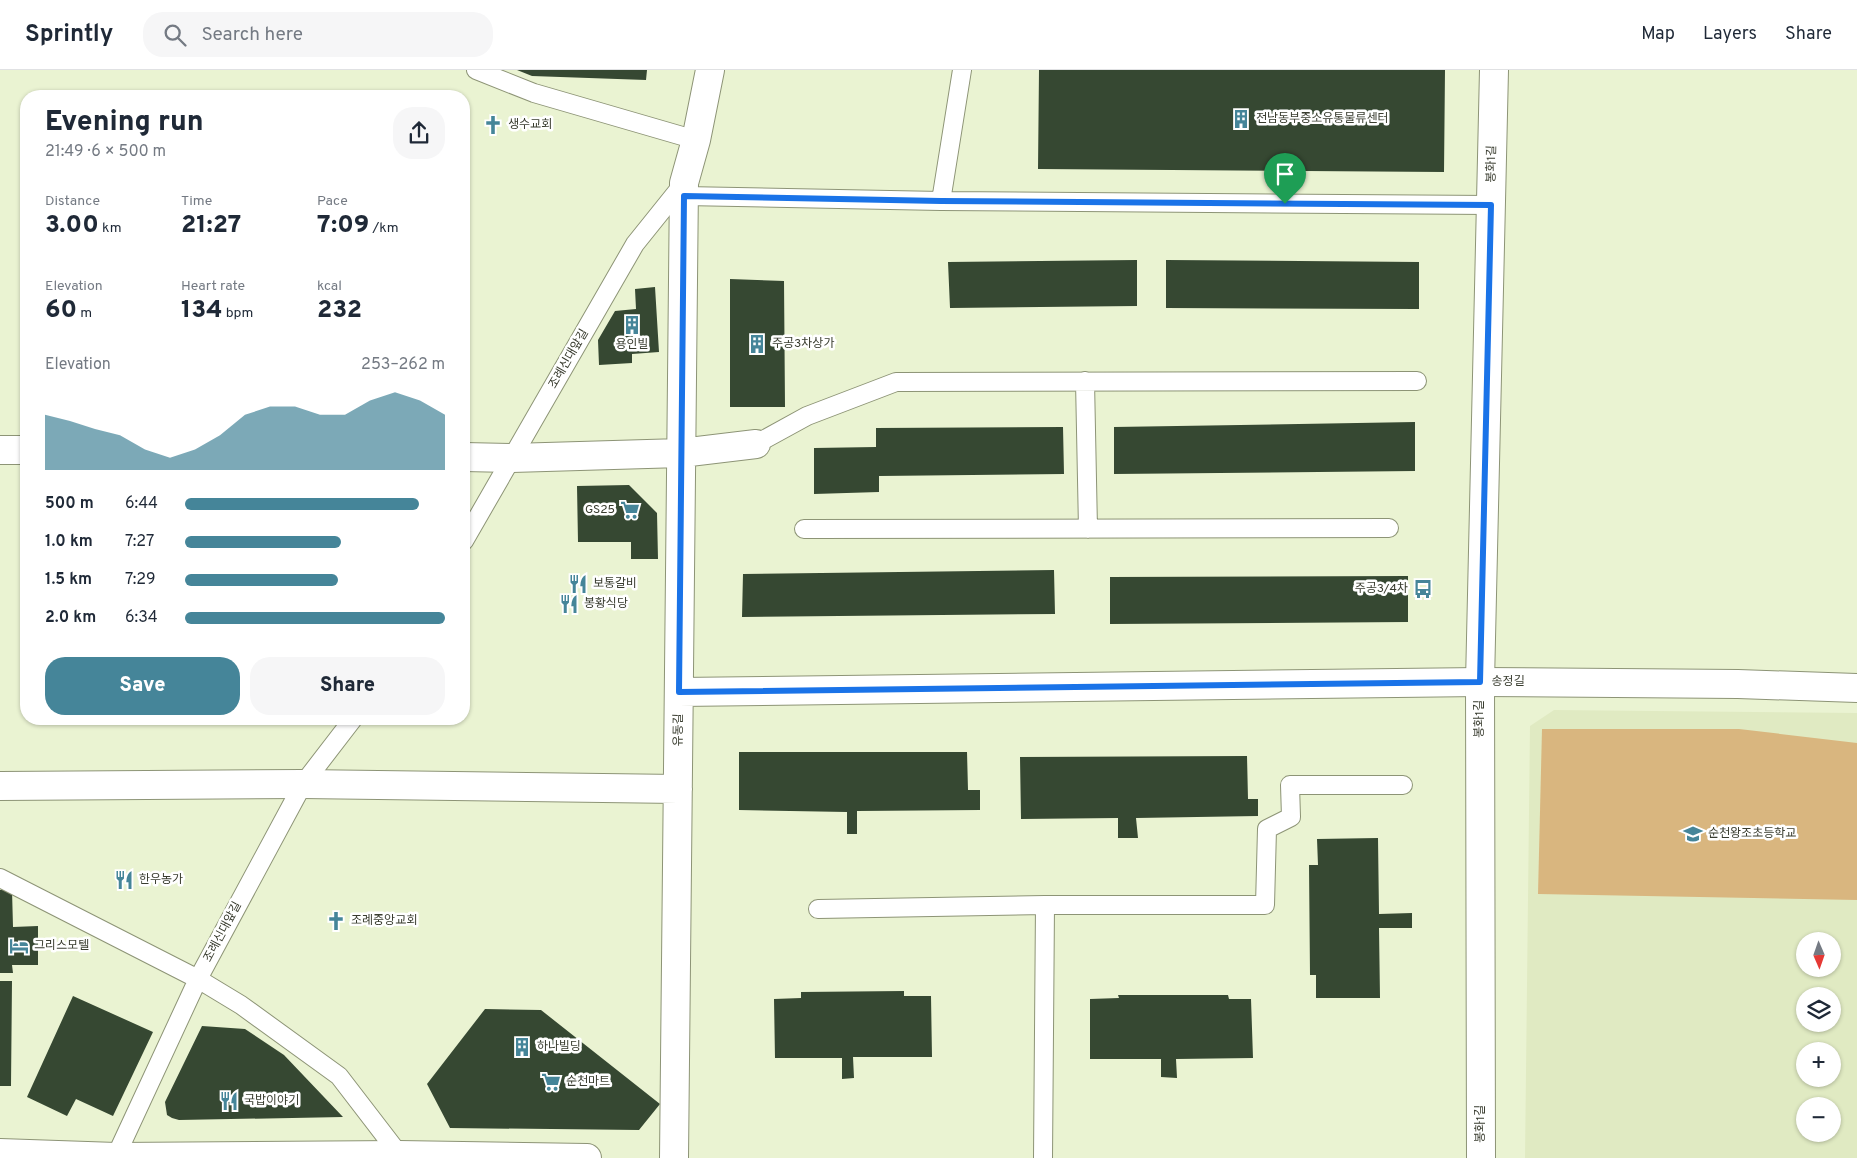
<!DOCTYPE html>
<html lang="en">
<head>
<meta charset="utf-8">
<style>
	:root { --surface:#fff; --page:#f6f6f7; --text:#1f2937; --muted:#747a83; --line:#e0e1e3; --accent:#458599 }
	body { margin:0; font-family:Overpass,"Noto Sans KR",sans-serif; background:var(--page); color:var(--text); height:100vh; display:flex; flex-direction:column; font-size:19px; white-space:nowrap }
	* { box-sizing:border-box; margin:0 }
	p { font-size:16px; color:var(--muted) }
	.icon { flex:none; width:28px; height:28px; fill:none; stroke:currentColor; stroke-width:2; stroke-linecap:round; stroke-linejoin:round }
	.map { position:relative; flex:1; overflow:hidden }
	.panel { position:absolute; left:20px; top:20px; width:450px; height:635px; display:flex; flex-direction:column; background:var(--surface); border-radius:20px; box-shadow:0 1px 4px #0004 }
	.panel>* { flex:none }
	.needle { width:32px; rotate:178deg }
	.buttons { position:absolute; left:1796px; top:862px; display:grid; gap:10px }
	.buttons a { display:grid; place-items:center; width:45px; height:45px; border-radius:50%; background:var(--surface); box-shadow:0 1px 4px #0004; font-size:25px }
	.pin { position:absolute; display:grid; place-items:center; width:42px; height:42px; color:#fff; margin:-51px -21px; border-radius:50% 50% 50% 0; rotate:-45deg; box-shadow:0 0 5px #0007 }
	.pin .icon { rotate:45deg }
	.round { display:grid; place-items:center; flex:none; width:52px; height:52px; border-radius:20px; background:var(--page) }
	.summary { display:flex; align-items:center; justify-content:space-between; height:85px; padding:0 25px }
	h1 { font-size:28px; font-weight:800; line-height:38px }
	.metrics { display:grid; grid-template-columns:repeat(3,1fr); gap:8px; height:85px; padding:5px 25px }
	.metrics div { display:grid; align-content:center }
	.metrics b { font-size:25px; font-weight:800 }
	.metrics small { font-size:14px; font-weight:400 }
	.metrics p { font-size:14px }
	.chart { height:140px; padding:10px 25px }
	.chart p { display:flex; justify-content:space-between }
	.chart svg { width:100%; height:90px; margin-top:5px; fill:var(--accent); opacity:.7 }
	.cta { display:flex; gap:10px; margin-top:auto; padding:10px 25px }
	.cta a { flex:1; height:58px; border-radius:20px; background:var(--accent); color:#fff; font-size:20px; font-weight:800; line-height:58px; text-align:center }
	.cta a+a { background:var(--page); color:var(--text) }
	ul { padding:0 25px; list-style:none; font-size:16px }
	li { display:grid; grid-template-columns:80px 60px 1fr; align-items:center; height:38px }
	li i { height:12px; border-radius:6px; background:var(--accent) }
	header { display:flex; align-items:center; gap:30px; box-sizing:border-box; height:70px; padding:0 25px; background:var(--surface); border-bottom:1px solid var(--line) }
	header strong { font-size:24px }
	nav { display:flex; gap:28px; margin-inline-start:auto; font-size:18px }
	.search { width:350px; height:45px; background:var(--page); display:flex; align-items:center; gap:12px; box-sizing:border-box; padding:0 18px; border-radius:20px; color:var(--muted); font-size:19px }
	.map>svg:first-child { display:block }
</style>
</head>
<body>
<header>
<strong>Sprintly</strong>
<div class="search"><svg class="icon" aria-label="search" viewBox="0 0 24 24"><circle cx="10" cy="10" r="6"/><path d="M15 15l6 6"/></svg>Search here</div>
<nav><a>Map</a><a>Layers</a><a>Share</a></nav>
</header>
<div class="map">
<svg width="1857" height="1088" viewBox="0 0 1857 1088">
	<rect width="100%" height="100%" fill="#eaf3d2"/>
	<path fill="#e0eac2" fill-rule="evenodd" d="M1554,640L1857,643V1088H1525L1530,656ZM1805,871H1832V899H1805ZM1805,926H1832V954H1805ZM1805,981H1832V1009H1805ZM1805,1036H1832V1064H1805Z"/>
	<path fill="#d9b67f" d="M1542,659H1739L1857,673V830L1538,824Z"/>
	<path fill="#364832" d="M517,0H647L646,10L532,6Z
		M1039,0H1445L1444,102L1038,99Z
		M1137,190V236L950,238L948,192Z
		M1166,190L1419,192V239L1166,238Z
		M730,209L784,211L785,337H730Z
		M655,217L659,282L632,284V293L599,295L598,270L615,241L636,239L635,219Z
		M1415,352V401L1114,404V357Z
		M1063,357L1064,404L879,406V422L814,424V378L876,377V358Z
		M629,415L657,443L658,489H631V472H578L577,416Z
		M1054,500L1055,544L742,547L743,504Z
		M1408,506V552L1110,554V507Z
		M739,682H967L968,720H980V740L857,741V764H847V742L739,740Z
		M1247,686L1248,729H1258V746L1136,748L1138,768H1118V748L1021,749L1020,687Z
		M1378,768L1379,844L1412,843V858H1379L1380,928H1316V905H1310L1309,795H1318L1317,769Z
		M0,820H12L13,857L38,856V895H12L13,903H0Z
		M0,911H12L11,1016H0Z
		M904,921V926H931L932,987H853L854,1008L842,1009V988H775L774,929L801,928V922Z
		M1118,925H1228L1229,929H1251L1253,988L1176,989L1177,1008L1161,1007V989H1090V929L1119,928Z
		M73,926L153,962L113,1046L76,1029L67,1046L27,1027Z
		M485,939L541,940L660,1034L639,1060L450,1058L427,1014Z
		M202,956L245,959L284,985L343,1047L179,1050L172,1048L167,1045L165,1032Z"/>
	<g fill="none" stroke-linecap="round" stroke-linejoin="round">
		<g stroke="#8d9476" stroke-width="20">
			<path id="service" d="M476,0L534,23L696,70
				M684,126L941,131L1491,135
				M941,131L962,0
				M1085,311L1088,459
				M756,374L807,346L896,312L1417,311
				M804,459L1389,458
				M464,471L635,174L684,113
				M0,808L198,909L241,935L339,1006L402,1088
				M1045,835H1265L1267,759L1291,747L1290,715H1403
				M818,839L1045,835L1043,1088
				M115,1088L198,909L303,714L353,649"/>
		</g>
		<g stroke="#8d9476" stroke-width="30">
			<path id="minor" d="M0,380H26
				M464,387L512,388L681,383L756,374
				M679,622L1480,612L1738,614L1857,618
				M0,716L303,714L678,719
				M674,1088L684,113L696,70L710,0"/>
		</g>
		<g stroke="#8d9476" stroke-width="30">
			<path id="tertiary" d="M0,1083L116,1087L399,1085L587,1088
				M1481,1088L1480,612L1494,0"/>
		</g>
		<use href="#service" stroke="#fff" stroke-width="18"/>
		<use href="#minor" stroke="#fff" stroke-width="28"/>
		<use href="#tertiary" stroke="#fff" stroke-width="28"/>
	</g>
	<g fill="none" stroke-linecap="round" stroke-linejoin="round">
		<g stroke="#fff" stroke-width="10">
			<path id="route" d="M684,126L941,131L1491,135L1480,612L679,622Z"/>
		</g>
		<use href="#route" stroke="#1a73e8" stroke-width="6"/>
	</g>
	<defs>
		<g id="building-bare" transform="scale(1.5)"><path d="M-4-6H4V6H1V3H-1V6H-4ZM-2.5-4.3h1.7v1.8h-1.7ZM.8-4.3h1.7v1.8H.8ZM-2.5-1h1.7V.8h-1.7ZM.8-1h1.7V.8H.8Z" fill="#458599" stroke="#fff" stroke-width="2.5" paint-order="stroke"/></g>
		<g id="church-bare" transform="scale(1.5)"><path d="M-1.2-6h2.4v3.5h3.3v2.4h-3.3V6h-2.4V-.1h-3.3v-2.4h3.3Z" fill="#458599" stroke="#fff" stroke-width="2.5" paint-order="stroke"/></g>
		<g id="supermarket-bare" transform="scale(1.5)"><path d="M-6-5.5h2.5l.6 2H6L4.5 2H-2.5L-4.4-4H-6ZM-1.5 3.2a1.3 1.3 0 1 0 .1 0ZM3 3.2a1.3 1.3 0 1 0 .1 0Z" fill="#458599" stroke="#fff" stroke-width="2.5" paint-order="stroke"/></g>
		<g id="restaurant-bare" transform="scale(1.5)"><path d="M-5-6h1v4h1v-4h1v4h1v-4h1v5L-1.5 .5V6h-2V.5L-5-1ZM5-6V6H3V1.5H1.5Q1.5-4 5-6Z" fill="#458599" stroke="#fff" stroke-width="2.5" paint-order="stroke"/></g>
		<g id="bus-bare" transform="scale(1.5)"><path d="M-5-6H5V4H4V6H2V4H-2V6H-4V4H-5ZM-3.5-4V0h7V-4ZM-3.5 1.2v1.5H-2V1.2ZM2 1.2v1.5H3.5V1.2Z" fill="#458599" stroke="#fff" stroke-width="2.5" paint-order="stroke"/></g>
		<g id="school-bare" transform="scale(1.5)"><path d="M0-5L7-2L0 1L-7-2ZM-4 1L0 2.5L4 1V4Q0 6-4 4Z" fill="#458599" stroke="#fff" stroke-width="2.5" paint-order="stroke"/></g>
		<g id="hotel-bare" transform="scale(1.5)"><path d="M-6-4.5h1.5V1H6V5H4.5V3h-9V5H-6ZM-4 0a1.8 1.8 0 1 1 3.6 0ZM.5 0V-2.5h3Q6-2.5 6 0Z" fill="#458599" stroke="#fff" stroke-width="2.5" paint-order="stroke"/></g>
	</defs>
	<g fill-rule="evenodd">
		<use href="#building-bare" x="1241" y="49"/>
		<use href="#church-bare" x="493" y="55"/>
		<use href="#building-bare" x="632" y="255"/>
		<use href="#building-bare" x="757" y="274"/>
		<use href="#supermarket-bare" x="630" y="440"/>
		<use href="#restaurant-bare" x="578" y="514"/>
		<use href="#bus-bare" x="1423" y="519"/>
		<use href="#restaurant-bare" x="569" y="534"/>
		<use href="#school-bare" x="1693" y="764"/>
		<use href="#restaurant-bare" x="124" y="810"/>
		<use href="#church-bare" x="336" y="851"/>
		<use href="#hotel-bare" x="19" y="876"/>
		<use href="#building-bare" x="522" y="977"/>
		<use href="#supermarket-bare" x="551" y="1012"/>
		<use href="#restaurant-bare" x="229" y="1031"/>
	</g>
	<g text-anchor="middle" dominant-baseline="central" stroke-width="5" stroke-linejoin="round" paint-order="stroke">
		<g font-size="12" fill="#393c2f" stroke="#fff" text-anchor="start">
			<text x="1256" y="49">전남동부중소유통물류센터</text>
			<text x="508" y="55">생수교회</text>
			<text x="772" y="274">주공3차상가</text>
			<text x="632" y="275" text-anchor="middle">용인빌</text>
			<text x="615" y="440" text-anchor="end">GS25</text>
			<text x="593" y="514">보통갈비</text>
			<text x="1408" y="519" text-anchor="end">주공3/4차</text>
			<text x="584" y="534">봉황식당</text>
			<text x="1708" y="764">순천왕조초등학교</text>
			<text x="139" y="810">한우농가</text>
			<text x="351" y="851">조례중앙교회</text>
			<text x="34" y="876">그리스모텔</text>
			<text x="537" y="977">하나빌딩</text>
			<text x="566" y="1012">순천마트</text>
			<text x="244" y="1031">국밥이야기</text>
		</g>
		<g font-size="12" fill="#393c2f" stroke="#fff">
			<text transform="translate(1492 94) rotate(-89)">봉화1길</text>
			<text transform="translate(569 289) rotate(-60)">조례신대앞길</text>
			<text x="1508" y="612">송정길</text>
			<text transform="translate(1480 649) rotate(-90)">봉화1길</text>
			<text transform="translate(679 660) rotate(-89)">유동길</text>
			<text transform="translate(223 862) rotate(-62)">조례신대앞길</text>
			<text transform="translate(1481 1054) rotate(-90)">봉화1길</text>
		</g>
	</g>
</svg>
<div class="buttons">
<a><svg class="needle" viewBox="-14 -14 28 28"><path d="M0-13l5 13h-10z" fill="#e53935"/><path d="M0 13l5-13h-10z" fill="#747a83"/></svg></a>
<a><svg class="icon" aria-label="layers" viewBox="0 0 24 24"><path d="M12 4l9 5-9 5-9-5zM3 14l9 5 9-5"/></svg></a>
<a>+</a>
<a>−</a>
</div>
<div class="pin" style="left:1285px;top:134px;background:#1e9e55"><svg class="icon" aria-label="arrive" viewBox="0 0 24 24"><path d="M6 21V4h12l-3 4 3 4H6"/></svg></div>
<section class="panel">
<div class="summary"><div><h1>Evening run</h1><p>21:49 · 6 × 500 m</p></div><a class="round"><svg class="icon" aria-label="share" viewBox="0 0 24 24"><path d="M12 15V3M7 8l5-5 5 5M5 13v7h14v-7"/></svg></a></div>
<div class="metrics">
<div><p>Distance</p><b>3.00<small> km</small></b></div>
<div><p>Time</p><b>21:27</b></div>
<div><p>Pace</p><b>7:09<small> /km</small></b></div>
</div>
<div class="metrics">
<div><p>Elevation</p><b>60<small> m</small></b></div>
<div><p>Heart rate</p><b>134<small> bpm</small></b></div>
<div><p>kcal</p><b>232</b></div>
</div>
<div class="chart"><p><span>Elevation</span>253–262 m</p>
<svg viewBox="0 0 160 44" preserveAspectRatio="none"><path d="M0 44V17L10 20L20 24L30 27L40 34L50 38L60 34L70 27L80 17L90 13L100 13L110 17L120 17L130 10L140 6L150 10L160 17V44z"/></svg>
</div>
<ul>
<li><b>500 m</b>6:44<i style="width:90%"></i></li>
<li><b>1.0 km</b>7:27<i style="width:60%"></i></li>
<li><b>1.5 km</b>7:29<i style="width:59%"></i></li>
<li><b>2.0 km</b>6:34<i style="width:100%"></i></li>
</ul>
<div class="cta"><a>Save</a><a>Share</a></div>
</section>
</div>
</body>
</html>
